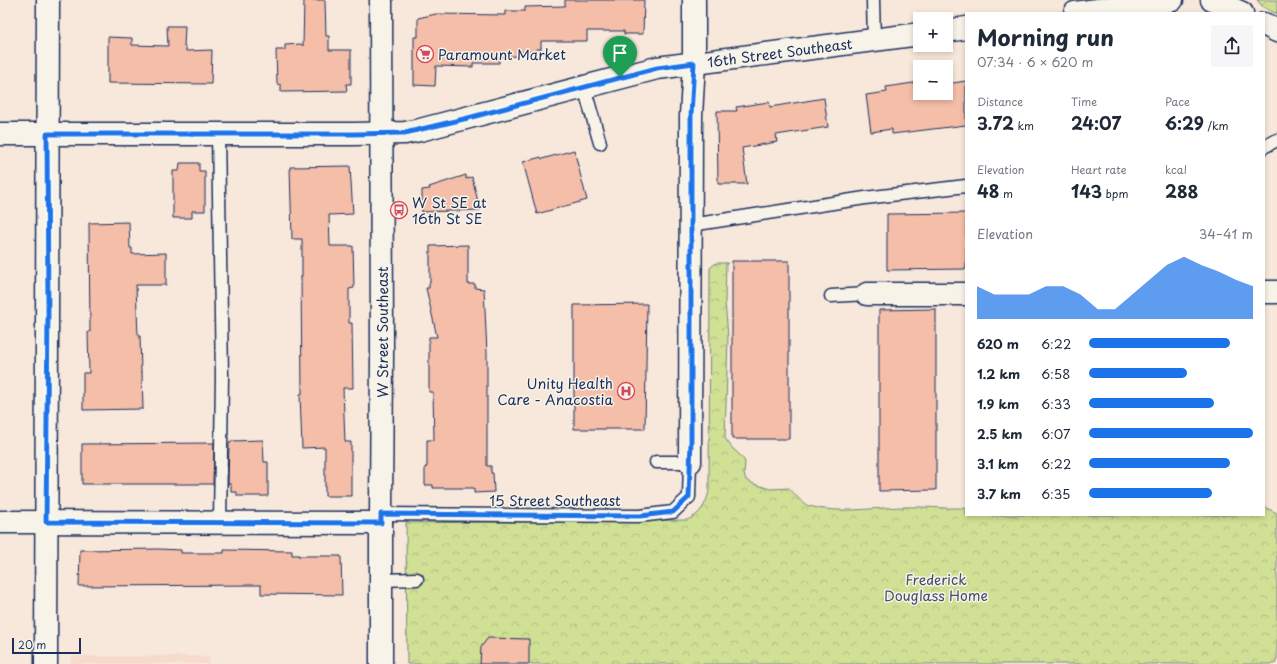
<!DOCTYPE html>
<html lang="en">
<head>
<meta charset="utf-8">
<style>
	:root { --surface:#fff; --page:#f6f6f7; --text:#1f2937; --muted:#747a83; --accent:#1a73e8 }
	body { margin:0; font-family:"Playpen Sans",sans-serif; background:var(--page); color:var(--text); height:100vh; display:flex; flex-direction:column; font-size:15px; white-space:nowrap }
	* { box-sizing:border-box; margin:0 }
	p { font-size:13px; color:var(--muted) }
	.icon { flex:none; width:22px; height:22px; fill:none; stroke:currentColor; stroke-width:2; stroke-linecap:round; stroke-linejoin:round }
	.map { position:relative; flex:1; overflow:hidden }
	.panel { position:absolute; left:965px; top:12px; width:300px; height:504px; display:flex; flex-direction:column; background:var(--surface); border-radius:0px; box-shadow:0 2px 6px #0003 }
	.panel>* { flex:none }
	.buttons { position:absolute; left:913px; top:12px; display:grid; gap:8px }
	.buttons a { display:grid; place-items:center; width:40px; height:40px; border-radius:0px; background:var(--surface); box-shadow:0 2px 6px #0003; font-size:20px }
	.scale { position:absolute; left:12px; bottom:10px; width:69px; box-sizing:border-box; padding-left:4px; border:2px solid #1b2f5e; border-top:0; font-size:11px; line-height:14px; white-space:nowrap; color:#1b2f5e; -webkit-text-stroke:3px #f7f3e8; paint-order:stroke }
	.pin { position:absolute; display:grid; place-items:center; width:34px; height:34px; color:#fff; margin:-41px -17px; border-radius:50% 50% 50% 0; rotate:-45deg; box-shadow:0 0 4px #0007 }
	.pin .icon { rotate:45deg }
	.round { display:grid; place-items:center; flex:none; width:42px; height:42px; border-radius:0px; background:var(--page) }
	.summary { display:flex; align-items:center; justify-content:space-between; height:68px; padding:0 12px }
	h1 { font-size:22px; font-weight:700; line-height:30px }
	.figures { display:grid; grid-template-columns:repeat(3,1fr); gap:6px; height:68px; padding:4px 12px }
	.figures div { display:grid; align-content:center }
	.figures b { font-size:17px; font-weight:700 }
	.figures small { font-size:11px; font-weight:400 }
	.figures p { font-size:11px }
	.chart { height:112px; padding:8px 12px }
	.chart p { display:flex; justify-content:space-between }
	.chart svg { width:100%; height:72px; margin-top:4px; fill:var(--accent); opacity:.7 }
	ul { padding:0 12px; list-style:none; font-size:13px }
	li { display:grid; grid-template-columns:64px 48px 1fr; align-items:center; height:30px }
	li i { height:10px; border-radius:5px; background:var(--accent) }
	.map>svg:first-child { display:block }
</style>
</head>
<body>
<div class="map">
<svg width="1277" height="664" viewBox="0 0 1277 664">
	<defs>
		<pattern id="forest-crowns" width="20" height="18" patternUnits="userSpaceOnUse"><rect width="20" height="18" fill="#d0e094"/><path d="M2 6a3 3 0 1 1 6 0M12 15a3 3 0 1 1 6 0" fill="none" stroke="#b2c082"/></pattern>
	</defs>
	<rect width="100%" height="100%" fill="#f7e8db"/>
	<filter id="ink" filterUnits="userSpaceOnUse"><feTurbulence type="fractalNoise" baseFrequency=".025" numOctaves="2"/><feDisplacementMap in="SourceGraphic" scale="8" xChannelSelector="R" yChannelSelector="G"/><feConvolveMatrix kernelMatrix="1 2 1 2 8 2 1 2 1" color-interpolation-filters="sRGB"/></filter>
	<g filter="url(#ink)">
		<path fill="#f6dbcc" d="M71,656H209V664H71Z"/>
		<path fill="url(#forest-crowns)" stroke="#768879" d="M1257,0H1277V14L1263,7Z
			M716,263H728L726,264L725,301L728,337L725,438L732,448L742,457L745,462L744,474L746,480L754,484L770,489L789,488C794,493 802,504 809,506C837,514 873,508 901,507C923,506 944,509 966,508V515H1264V507L1277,513V658L1275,664H407L406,523L687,520C700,515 706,505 709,491L710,268Z"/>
		<path fill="#f5bea8" stroke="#1b2f5e" d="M304,0H325L326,36H329V50H351V84H346L347,91L281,92V85L277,84L276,50H285V45L301,44L303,46Z
			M565,0H644L643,34H624V31H587V41H541V49H536L535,52H519V56L499,57V63H473V67L436,66L435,86L414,85V37H418V18L436,14L505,15V11H525V7L565,6Z
			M167,26H185L184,47H186V51L212,50L211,84L108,83V37L132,38V45L168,46Z
			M966,81V125L892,134V129L871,132L866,95L887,92L886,87L920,82V93H946V84Z
			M824,98L828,127L776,135L777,142L742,148L747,184H718L717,111H737L736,107L769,102L770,107Z
			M574,150L587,200L537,214L523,162L541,157L542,159Z
			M180,163H199V171H205V211H192V218H173V171H179Z
			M350,166L353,214L329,215L330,246H353L354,288L349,289V323H352L353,388H343L345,442H351V496H325V447L302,448L300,394H302L301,276H302V239H292L290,167Z
			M466,175V179L472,177L480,210L422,212V190L430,189L429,187Z
			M966,213V269L887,270V214Z
			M129,222L130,248H132V254L166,253V285H136L138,336H140L141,372H142L143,409L83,410V373H89L88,332H90L89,223Z
			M468,245V284H475V288L484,289L487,353V466H491V473H493L494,492L474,493V488H433V485H425V467H427V440H434L433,392H429V337H437L426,288H429V283H430V246Z
			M732,261H789V439H732Z
			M647,304L645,429H574V305Z
			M936,309V490L879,491V310Z
			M263,440L264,462H268V496H237V492H231V484H228L229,443H231V441Z
			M214,443L213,484H82V444Z
			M159,549L181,550V553H224V550L292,551V555H299L298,556H341L342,595L261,594V585L79,586L80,550Z
			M488,638L529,639V664H480L481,647Z"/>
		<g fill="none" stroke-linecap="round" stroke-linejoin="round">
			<g stroke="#1b2f5e" stroke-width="15">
				<path id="service" d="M873,0L874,41
					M584,87L600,143
					M218,134L222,376L220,523
					M1264,147L1277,140
					M691,225L865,198L966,186
					M831,296L867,294
					M381,514L639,516L673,512L689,497L690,462H656
					M381,580L417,579"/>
			</g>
			<g stroke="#1b2f5e" stroke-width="25">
				<g id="minor">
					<path d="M381,0L382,352L381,514V664"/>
					<path d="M1212,0L1242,13"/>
					<path d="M1075,13L1172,0"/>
					<path d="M1264,24L1277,31"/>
					<path d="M946,31L966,28"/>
					<path id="s1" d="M0,134H353L405,133L420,130L657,68L920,34"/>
					<path d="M1264,292H1277"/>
					<path d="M867,294H966"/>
					<path d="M690,462L691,116L694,63V0"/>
					<path d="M0,522L381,523"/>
					<path d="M46,664L48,0"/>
				</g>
			</g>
			<use href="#service" stroke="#f7f3e8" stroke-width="12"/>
			<use href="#minor" stroke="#f7f3e8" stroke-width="22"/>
		</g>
	</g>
	<g fill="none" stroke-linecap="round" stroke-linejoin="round" filter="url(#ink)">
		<g stroke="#fff" stroke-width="8">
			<path id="route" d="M694,63L691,116V441L689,497L673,512L640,516L381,514V523L46,522L48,313L47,134H353L405,133L468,118L657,68Z"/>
		</g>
		<use href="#route" stroke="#1a73e8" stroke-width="5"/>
	</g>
	<defs>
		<g id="supermarket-ring" transform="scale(0.9)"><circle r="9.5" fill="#f7f3e8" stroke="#d1495b" stroke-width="1.5"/><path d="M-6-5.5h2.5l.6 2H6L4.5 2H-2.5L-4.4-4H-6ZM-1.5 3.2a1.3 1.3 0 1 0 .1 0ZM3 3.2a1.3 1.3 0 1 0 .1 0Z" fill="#d1495b"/></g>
		<g id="bus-ring" transform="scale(0.9)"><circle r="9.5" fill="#f7f3e8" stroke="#d1495b" stroke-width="1.5"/><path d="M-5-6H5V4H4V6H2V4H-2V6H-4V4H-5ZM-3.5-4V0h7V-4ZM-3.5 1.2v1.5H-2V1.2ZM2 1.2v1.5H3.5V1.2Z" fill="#d1495b"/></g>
		<g id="hospital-ring" transform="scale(0.9)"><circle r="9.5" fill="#f7f3e8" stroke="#d1495b" stroke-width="1.5"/><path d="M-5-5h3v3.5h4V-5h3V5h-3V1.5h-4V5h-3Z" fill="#d1495b"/></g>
	</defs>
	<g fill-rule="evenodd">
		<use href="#supermarket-ring" x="425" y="54"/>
		<use href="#bus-ring" x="399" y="210"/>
		<use href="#hospital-ring" x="626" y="391"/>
	</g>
	<g text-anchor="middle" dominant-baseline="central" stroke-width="3" stroke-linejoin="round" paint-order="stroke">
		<g font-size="14" fill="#1b2f5e" stroke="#f7f3e8">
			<text stroke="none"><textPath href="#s1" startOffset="789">16th Street Southeast</textPath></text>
			<text transform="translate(382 332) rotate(-90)">W Street Southeast</text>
			<text x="555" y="500">15 Street Southeast</text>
		</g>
		<g font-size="14" fill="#1b2f5e" stroke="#f7f3e8" text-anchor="start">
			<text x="438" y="54">Paramount Market</text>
			<text x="412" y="202">W St SE at<tspan x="412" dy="16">16th St SE</tspan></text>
			<text x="613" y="383" text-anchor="end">Unity Health<tspan x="613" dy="16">Care - Anacostia</tspan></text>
		</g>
		<g font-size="14" fill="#3f5269" stroke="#f7f3e8">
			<text x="936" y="579">Frederick<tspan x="936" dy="16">Douglass Home</tspan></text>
		</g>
	</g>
</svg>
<div class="buttons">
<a>+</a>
<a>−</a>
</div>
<div class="scale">20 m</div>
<div class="pin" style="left:620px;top:77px;background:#1e9e55"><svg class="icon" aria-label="arrive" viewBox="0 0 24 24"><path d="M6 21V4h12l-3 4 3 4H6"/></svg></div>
<section class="panel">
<div class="summary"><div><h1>Morning run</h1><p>07:34 · 6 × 620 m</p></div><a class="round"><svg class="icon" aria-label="share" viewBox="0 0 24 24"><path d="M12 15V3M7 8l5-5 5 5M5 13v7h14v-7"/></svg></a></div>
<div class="figures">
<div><p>Distance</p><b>3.72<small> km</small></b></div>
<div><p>Time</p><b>24:07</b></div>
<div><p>Pace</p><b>6:29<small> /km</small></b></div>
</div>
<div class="figures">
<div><p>Elevation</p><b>48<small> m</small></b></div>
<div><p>Heart rate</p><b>143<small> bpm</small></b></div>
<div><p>kcal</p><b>288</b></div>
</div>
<div class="chart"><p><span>Elevation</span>34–41 m</p>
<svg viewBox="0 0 160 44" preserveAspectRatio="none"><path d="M0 44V24L10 29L20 29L30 29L40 24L50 24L60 29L70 38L80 38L90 29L100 20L110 11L120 6L130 11L140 15L150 20L160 24V44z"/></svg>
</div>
<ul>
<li><b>620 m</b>6:22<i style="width:86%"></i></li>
<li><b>1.2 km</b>6:58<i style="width:60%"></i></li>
<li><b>1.9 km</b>6:33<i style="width:76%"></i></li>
<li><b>2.5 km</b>6:07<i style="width:100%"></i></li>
<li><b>3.1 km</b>6:22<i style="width:86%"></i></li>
<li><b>3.7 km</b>6:35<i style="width:75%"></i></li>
</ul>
</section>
</div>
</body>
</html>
